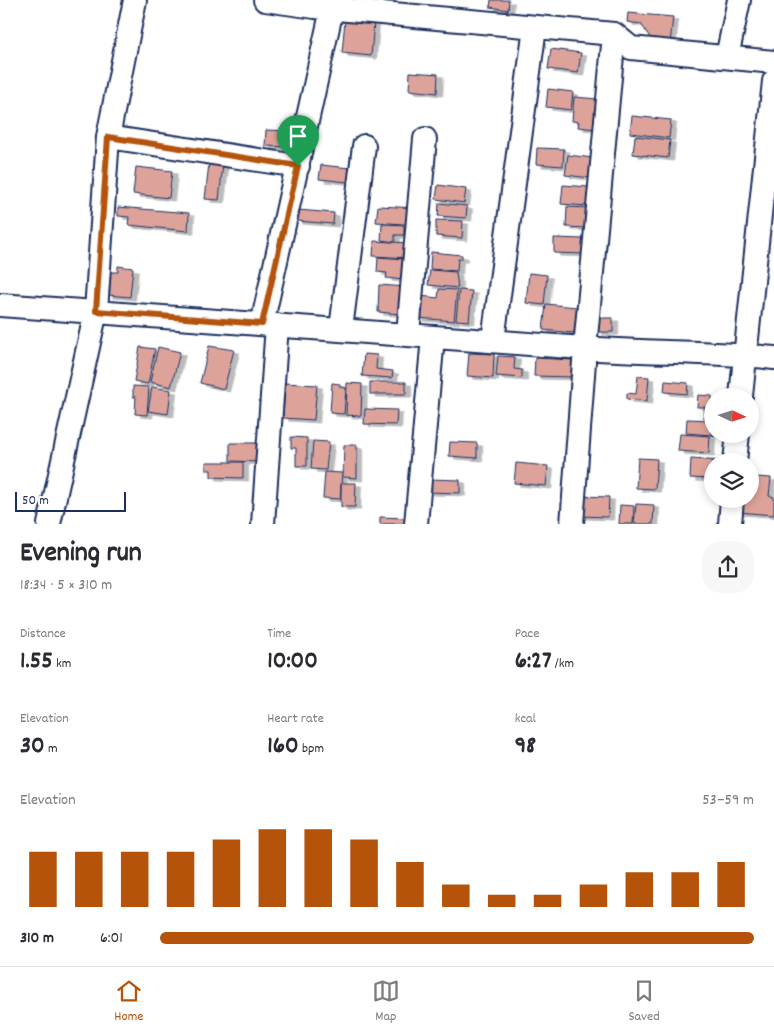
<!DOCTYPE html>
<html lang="en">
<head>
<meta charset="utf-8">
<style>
	:root { --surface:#fff; --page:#f7f7f7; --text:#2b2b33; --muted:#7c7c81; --line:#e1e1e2; --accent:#b45309 }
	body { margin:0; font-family:Dekko,sans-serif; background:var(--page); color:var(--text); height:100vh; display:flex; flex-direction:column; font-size:19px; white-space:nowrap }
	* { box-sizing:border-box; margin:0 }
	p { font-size:16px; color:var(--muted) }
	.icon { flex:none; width:28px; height:28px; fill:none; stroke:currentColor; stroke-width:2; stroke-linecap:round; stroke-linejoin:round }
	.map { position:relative; height:524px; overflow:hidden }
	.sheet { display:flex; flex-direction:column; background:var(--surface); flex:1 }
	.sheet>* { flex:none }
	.needle { width:32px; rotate:94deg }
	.fabs { position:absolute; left:704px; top:388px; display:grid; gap:10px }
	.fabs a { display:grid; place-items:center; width:55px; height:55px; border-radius:50%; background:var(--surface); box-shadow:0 2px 8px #0003; font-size:25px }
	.scale { position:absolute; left:15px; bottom:12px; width:111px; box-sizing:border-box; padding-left:5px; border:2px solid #1b2f5e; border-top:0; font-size:14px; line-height:18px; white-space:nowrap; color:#1b2f5e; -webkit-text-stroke:4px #fff; paint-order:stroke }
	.pin { position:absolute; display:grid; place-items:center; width:42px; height:42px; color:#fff; margin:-51px -21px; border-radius:50% 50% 50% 0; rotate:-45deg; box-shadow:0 0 5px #0007 }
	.pin .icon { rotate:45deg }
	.round { display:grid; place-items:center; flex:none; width:52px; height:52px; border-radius:20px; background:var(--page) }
	.summary { display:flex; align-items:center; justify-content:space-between; height:85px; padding:0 20px }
	h1 { font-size:28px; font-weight:700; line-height:38px }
	.figures { display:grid; grid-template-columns:repeat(3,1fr); gap:8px; height:85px; padding:5px 20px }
	.figures div { display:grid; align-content:center }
	.figures b { font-size:25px; font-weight:700 }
	.figures small { font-size:14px; font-weight:400 }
	.figures p { font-size:14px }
	.chart { height:140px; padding:10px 20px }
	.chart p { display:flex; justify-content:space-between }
	.chart svg { width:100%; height:90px; margin-top:5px; stroke:var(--accent); stroke-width:6 }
	ul { padding:0 20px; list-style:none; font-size:16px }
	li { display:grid; grid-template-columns:80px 60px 1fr; align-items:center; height:38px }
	li i { height:12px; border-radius:6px; background:var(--accent) }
	.tabs { display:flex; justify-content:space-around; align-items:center; height:70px; border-top:1px solid var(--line); background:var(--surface); font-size:14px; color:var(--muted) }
	.tabs a { display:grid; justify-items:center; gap:2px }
	.tabs .on { color:var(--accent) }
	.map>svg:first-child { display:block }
</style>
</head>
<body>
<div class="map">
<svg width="774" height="524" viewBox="0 0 774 524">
	<defs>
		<filter id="shadow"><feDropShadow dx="5.5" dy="3" stdDeviation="0" flood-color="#0004"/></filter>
	</defs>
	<rect width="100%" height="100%" fill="#fff"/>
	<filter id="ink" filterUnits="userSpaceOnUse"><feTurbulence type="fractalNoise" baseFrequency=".02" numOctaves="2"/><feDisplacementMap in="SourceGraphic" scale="10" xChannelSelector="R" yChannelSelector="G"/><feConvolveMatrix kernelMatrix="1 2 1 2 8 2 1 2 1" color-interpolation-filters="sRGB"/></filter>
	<g filter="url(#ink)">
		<path fill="#dda39b" stroke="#1b2f5e" filter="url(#shadow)" d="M491,0H509L508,10L490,7Z
			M628,13L673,17L670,44L653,42L641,24L627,22Z
			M345,20L374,22L371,56L342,53Z
			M551,49L581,53L578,73L548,69Z
			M410,72L438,74L437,93L409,90Z
			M548,89L573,92L571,110L546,107Z
			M574,97L598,99L595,129L578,127L579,122L572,121Z
			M632,116L671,120L669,138L630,133Z
			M266,130L290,131L289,147L265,146Z
			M635,136L670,140L668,158L633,154Z
			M537,148L564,149L563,166L536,164Z
			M568,155L593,158L591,178L565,175Z
			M209,163L223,164L219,200L205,199Z
			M321,165L350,168L348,182L319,179Z
			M136,167L172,171L169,198L133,194Z
			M438,185L466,189L464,203L436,199Z
			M563,185L588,187L587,206L561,204Z
			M439,203L467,206L466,218L438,216Z
			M378,206L418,208L417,225L376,222Z
			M118,207L189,213L188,231L128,225L129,217L118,216Z
			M567,207L588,208L587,228L566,227Z
			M298,210L334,213L333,224L297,221Z
			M436,220L463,221L462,238L436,236Z
			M382,224L404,225V235H395V242L381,240Z
			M554,238L583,239V254L554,253Z
			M374,241L409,243V258L373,256Z
			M431,252L462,255V259H458L457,271L430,269Z
			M378,257L405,259L403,280L386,278L387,273L377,272Z
			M118,266L133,268L130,297L107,295L110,272H118Z
			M430,270L456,272L458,288L428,285Z
			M529,273L547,275L544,305L526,303Z
			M379,285L407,287L401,314L378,312Z
			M439,289L457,290L454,321L418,318L420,296L438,298Z
			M459,290L472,291L469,321L456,320Z
			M546,304L577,307L574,333L543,330Z
			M597,318H613V332H597Z
			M209,346L234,350L224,389L200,383Z
			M140,347L155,349L148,384L134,381Z
			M158,347L180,352L171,387L150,382Z
			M469,353L494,354L493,378L467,376Z
			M364,354L377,355L376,369L393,371L392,378L362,376Z
			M498,356L515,357L514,369L522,370V378L496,376Z
			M535,358L573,360L572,377L534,376Z
			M638,376L649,377L647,401L627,399V393L636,394Z
			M665,381L688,383L687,394L664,392Z
			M370,382H406V394H370Z
			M285,383L317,385L314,420L283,418Z
			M332,383L340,384V387L346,388L344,414L330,413Z
			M347,383L362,384L361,416L346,415Z
			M133,386L149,387L147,415L135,414L136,397H133Z
			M152,387L171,390L168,414L148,411Z
			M698,395L712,396V419L704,418L705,407H697Z
			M365,409L397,410L396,425L364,424Z
			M687,419L712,420V434H725V436L686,433Z
			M680,434L710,436L709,453L678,451Z
			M291,437L307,438V466H296V448H291Z
			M313,441L329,442L326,470L311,469Z
			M450,442L477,443V458L449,456Z
			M230,443H261V462L230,461Z
			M344,445H357V478L343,477Z
			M638,458L657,459L655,489L636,488Z
			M691,459L723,461H712V479L690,478Z
			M206,462H243V478L211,477V470H206Z
			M516,463L548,466L546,486L514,483Z
			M325,472L342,473L340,499L323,498Z
			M756,477L771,478L769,496L774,497V515L737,512L738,499H750V496H754Z
			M428,479L460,480V493L428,492Z
			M341,483H356L355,507H341Z
			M580,496L609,497L608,517L579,516Z
			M636,504L654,505L653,524H634Z
			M620,505L634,506L633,524H619Z
			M380,517L406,518V524H380Z"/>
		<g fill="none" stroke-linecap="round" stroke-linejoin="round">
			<g stroke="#1b2f5e" stroke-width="26">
				<path id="minor" d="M265,0L315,7L614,34L631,48L774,62
					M727,57L739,0
					M108,137L298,166
					M0,305C194,320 389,333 583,348C647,353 711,351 774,358
					M262,324L332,9
					M341,329L364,146
					M408,334L425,139
					M493,340L535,27
					M741,396L774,81
					M735,461L738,434
					M49,524L96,311L108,137L135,0
					M263,524L277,325
					M416,524L433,337
					M572,524L585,348L614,34
					M730,524L732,499"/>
			</g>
			<use href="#minor" stroke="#fff" stroke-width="22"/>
		</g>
	</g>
	<g fill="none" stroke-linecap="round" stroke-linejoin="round" filter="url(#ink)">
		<g stroke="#fff" stroke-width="10">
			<path id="route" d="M108,137L298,166L262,324L96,311Z"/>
		</g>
		<use href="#route" stroke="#b45309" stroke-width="6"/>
	</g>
</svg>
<div class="fabs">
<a><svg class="needle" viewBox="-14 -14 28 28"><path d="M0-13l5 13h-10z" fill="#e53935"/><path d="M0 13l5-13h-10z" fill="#7c7c81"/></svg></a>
<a><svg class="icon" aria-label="layers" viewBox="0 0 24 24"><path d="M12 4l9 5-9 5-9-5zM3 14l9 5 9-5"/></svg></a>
</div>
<div class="scale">50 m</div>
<div class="pin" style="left:298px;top:166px;background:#1e9e55"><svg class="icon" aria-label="arrive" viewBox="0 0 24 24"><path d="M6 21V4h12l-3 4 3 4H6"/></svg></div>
</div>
<section class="sheet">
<div class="summary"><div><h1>Evening run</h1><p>18:34 · 5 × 310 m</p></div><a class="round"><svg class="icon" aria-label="share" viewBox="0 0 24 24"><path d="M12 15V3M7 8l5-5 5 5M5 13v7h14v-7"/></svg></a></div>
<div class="figures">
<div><p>Distance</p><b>1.55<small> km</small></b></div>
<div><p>Time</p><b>10:00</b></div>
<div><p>Pace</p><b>6:27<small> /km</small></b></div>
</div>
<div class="figures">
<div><p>Elevation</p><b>30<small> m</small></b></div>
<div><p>Heart rate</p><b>160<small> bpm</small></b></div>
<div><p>kcal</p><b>98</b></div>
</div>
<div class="chart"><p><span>Elevation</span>53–59 m</p>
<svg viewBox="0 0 160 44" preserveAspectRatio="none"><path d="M5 44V17M15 44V17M25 44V17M35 44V17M45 44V11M55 44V6M65 44V6M75 44V11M85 44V22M95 44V33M105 44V38M115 44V38M125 44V33M135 44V27M145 44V27M155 44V22"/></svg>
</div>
<ul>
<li><b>310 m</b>6:01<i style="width:100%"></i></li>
</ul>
</section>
<nav class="tabs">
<a class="on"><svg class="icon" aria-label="home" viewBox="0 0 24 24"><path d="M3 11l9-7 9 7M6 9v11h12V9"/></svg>Home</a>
<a><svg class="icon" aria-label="map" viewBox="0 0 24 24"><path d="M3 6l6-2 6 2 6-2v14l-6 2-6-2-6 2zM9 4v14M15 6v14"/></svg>Map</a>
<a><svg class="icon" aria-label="saved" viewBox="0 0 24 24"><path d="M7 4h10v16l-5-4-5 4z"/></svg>Saved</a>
</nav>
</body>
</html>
